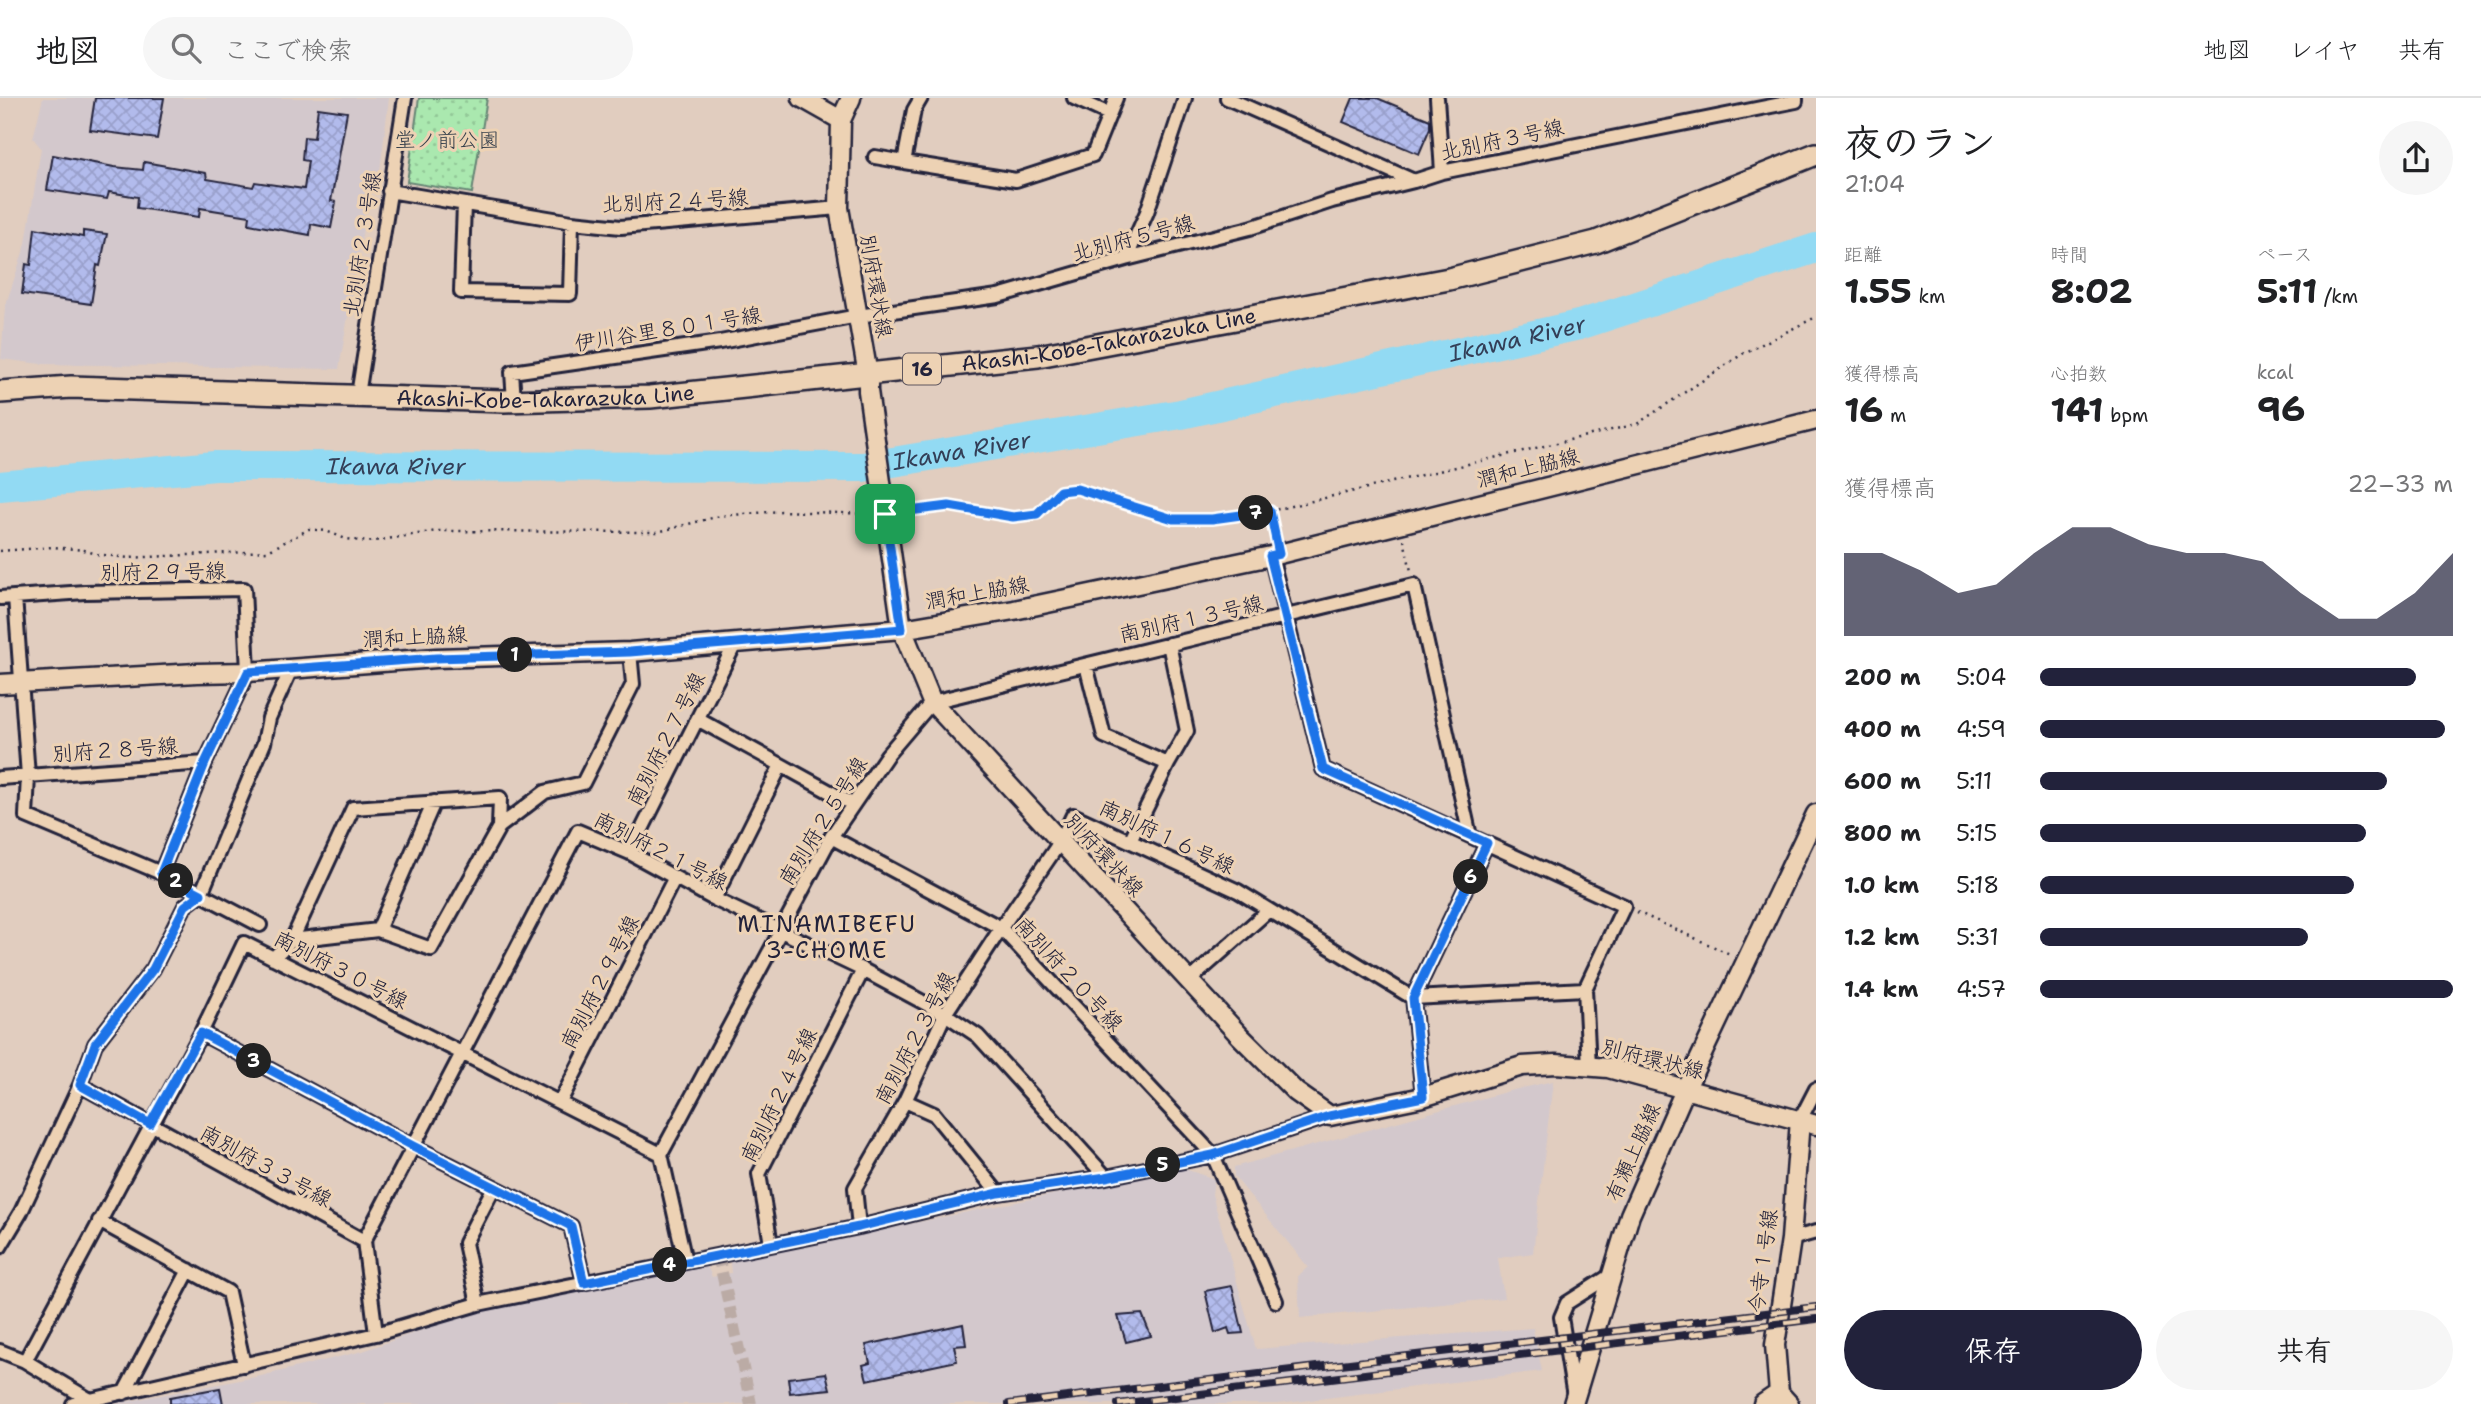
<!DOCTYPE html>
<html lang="ja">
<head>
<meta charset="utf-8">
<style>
	:root { --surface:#fff; --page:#f6f6f6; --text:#202124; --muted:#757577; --line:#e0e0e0; --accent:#22223b }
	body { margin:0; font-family:"Shantell Sans","Klee One",sans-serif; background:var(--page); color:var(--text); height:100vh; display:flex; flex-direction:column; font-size:26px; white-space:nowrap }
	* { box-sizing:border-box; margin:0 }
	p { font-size:23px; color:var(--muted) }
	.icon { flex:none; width:38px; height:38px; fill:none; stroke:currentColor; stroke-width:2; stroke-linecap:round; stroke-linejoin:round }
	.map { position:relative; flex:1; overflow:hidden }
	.panel { display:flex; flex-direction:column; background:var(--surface); width:665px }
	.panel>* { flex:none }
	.pin { position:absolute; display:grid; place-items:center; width:60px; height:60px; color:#fff; margin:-30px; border-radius:14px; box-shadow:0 4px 10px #0006 }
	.km { position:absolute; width:35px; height:35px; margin:-18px; border-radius:50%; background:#222; color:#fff; font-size:19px; line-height:35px; text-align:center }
	.round { display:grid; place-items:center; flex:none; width:74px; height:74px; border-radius:37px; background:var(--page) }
	.summary { display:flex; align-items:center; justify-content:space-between; height:119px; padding:0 28px }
	h1 { font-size:38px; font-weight:700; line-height:52px }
	.metrics { display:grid; grid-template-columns:repeat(3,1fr); gap:10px; height:119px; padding:7px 28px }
	.metrics div { display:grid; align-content:center }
	.metrics b { font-size:35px; font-weight:700 }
	.metrics small { font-size:19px; font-weight:400 }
	.metrics p { font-size:19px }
	.chart { height:196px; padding:14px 28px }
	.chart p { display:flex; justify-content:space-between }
	.chart svg { width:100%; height:126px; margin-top:7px; fill:var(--accent); opacity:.7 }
	.action { display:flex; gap:14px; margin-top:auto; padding:14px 28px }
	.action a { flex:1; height:80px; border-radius:42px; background:var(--accent); color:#fff; font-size:28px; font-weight:700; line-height:80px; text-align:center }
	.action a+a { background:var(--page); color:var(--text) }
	ul { padding:0 28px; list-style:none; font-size:23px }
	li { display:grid; grid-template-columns:112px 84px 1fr; align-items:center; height:52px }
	li i { height:18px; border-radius:9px; background:var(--accent) }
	header { display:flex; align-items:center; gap:42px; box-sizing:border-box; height:98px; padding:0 35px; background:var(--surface); border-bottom:2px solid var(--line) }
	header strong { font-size:33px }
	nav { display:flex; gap:38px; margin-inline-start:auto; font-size:24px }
	.search { width:490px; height:63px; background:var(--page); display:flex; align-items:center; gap:18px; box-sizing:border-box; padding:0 24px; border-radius:38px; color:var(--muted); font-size:26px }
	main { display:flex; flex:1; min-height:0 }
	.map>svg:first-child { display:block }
</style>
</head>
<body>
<header>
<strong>地図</strong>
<div class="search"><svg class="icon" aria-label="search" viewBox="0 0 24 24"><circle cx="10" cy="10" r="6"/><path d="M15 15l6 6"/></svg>ここで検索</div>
<nav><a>地図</a><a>レイヤ</a><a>共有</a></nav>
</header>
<main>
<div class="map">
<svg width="1816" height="1306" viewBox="0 0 1816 1306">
	<defs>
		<pattern id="park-dots" width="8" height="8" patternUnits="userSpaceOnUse" patternTransform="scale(1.75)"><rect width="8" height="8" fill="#aae8af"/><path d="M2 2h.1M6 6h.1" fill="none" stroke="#92c797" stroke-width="1.8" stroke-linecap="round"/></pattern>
		<pattern id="building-cross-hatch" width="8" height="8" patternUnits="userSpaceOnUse" patternTransform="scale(1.75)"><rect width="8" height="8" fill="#b2bbec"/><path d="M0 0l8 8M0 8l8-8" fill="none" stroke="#99a0cb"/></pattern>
	</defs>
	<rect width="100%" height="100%" fill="#e1cdbf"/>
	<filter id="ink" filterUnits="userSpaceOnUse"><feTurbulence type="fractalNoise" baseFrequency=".0143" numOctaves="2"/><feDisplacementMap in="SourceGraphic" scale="14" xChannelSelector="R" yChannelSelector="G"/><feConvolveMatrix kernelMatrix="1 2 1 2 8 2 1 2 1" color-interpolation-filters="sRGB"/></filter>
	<g filter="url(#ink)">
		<path fill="#d3c8cc" d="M43,0H389L380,73L368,101L339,271L41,266L1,261L5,209L26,145L41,50L33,40Z
			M1553,983L1533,1155L1498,1160L1504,1200L1300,1220L1298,1178L1308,1169L1234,1078V1069L1509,993Z
			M1182,1070L1214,1081L1212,1096L1256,1251L1533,1230L1542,1273L1278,1306H114L261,1278L363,1253L464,1217L707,1168L712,1179L731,1175L730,1163Z"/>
		<path fill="url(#park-dots)" stroke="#668575" stroke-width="2" d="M419,0H487L472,95L407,84Z"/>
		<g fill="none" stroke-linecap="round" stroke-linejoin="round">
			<path stroke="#92daf3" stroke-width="30" id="s1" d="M0,388L215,368L863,369L1181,316L1579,227L1816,150"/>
		</g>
		<path fill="url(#building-cross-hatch)" stroke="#22223b" stroke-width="2" d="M95,0H164L157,41L90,32Z
			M1353,0H1377L1430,22V30L1419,56L1343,24Z
			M318,10L347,14L331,103L336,104L331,130L311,126L310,137L249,126L250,118L200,110L199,119L137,110L138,99L109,94L107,101L47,92L53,57L114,69L143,72L144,64L206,75L207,81L253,89L255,84L304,91L308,63L302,62L304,39L314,40Z
			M35,130L83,139V133L107,136L100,168L97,167L91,206L22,196L26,166L31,167Z
			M1232,1188L1243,1235L1230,1236L1228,1230L1215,1235L1205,1193Z
			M1142,1216L1151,1238L1126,1244L1118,1218Z
			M963,1226L966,1247L954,1248L957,1263L867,1282L863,1267L870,1265L866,1247Z
			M826,1275L830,1291L790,1295L788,1280Z
			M220,1290L223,1306H170V1299Z"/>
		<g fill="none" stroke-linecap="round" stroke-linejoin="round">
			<path stroke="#bbaba5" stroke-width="12" stroke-dasharray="12 6" stroke-linecap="butt" d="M718,1157L751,1306"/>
			<g stroke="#22223b" stroke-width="18">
				<path id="street" d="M921,0L914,12L904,64L1016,82L1093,57L1116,0
					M1074,0L1109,16
					M1227,0L1414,83L1442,74L1796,3V0
					M1437,0L1442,74
					M875,59L904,64
					M389,93L572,124L621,129L839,110
					M464,106L461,194L570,196L572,124
					M1126,161L1147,114L1185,0
					M358,297L405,0
					M514,303L512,274L720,244L858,218L998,198L1126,161L1250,130L1332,103L1414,83
					M15,499L28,678L26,718L161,775L260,827
					M0,500L85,494L244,491L248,574L205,665L161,775
					M1086,567L1104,638L1168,666L1187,633L1169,546
					M699,622L852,706
					M0,680L205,665
					M831,739L1001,830L1213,1057L1276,1203
					M1130,743L1168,666
					M630,755L736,544
					M714,801L781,667
					M378,832L434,704
					M292,842L353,710L500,700L499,729
					M273,860L292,842L378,832L431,851L499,729L545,694L583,685L633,586L630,554
					M1190,882L1269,812L1413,900L1585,891L1624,808L1323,671L1271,458
					M1585,891L1589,968
					M201,935L413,1048L571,1128L584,1185
					M80,987L364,1143
					M1423,999L1413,900L1487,745
					M905,1003L934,1016L998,1095
					M560,1004L674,781
					M1800,1022L1816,991
					M661,1056L831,739L887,657L932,604L1414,487L1470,738
					M99,1123L228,1194L244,1267
					M859,1129L855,1090L905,1003L945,916L1001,830L1060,744L1073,717L1238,793L1269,812
					M1791,1141L1816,1134
					M771,1146L759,1076L863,872
					M0,1149L21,1114L80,987L95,946L153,871L185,808L201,796L264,645L269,620L292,569
					M478,1206L465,1145L494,1089
					M376,1236L364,1143L578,733L630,755L714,801L863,872L945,916L978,938L1106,1079
					M0,1253L25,1263
					M124,1295L189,1172
					M1574,1298L1561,1219L1567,1205L1611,1177
					M90,1302L25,1263L201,935L244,845L661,1056L685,1163
					M73,1306L376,1236L478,1206L859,1129L998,1095L1106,1079L1213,1057L1330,1018"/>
			</g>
			<g stroke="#22223b" stroke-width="23">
				<path id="secondary" d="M802,0L841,22
					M851,0L841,22L839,110L868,277V293L902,531L932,604L1240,938L1296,994L1330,1018L1423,999L1522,968L1556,966L1608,970L1816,1027
					M0,586L197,575L248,574L436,560L630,554L902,531L1014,512L1271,458L1816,322
					M1573,1306L1630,1117L1685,992L1816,716
					M1763,1306L1779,1295
					M1789,1306L1779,1295L1775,1247L1791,1141L1800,1022"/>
			</g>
			<g stroke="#22223b" stroke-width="26">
				<g id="primary">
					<path id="s2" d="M0,294L71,289L504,303L650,299L1038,258L1449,181L1596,144L1816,56"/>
				</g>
			</g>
			<path stroke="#22223b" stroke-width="2.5" stroke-dasharray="2 5" stroke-linecap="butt" d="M1270,413L1275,439
				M901,414L949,408L1013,419L1037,416L1060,393L1077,391L1173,421H1212L1270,413L1637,326L1744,255L1816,219
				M1404,442L1411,473
				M0,453L53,449L84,452L96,456L128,460L268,453L309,431L326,433L346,441L368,444L437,433L657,434L720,418L781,413L870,416
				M1637,814L1730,856"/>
			<use href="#street" stroke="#edd2b4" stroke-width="12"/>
			<use href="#secondary" stroke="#edd2b4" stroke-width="18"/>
			<use href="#primary" stroke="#edd2b4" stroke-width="21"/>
			<g stroke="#22223b" stroke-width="8">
				<path id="rail" d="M1009,1306L1816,1209
					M1118,1306L1816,1221"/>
			</g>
			<use href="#rail" stroke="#edd2b4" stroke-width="5" stroke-dasharray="16" stroke-linecap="butt"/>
		</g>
	</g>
	<g fill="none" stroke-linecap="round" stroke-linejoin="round" filter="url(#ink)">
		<g stroke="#fff" stroke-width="14">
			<path id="route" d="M1077,391L1173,421H1212L1270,413L1279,456L1270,458L1323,671L1487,745L1413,900L1423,999L1329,1018L1213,1057L1106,1079L998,1095L859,1129L584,1185L571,1128L413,1048L201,935L150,1026L80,987L95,946L153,871L185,808L201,796L161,775L205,665L248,574L436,560L630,554L902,531L885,416L949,408L1013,419L1037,416L1060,393Z"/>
		</g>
		<use href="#route" stroke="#1a73e8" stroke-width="9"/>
	</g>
	<g text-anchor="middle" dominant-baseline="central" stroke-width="6" stroke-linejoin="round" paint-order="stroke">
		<rect fill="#edd2b4" stroke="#5f575f" stroke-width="2" x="903" y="255.5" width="38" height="31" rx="5"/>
		<g font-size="19" font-weight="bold" fill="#22223b">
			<text x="922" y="271">16</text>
		</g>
		<g font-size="21" fill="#36404c" stroke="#edd2b4">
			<text x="447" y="42">堂ノ前公園</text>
		</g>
		<g font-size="21" fill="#22223b" stroke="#edd2b4">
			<text transform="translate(1502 42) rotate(-12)">北別府３号線</text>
			<text transform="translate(675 103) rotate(-3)">北別府２４号線</text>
			<text transform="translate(1133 140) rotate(-15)">北別府５号線</text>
			<text transform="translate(362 146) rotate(-81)">北別府２３号線</text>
			<text transform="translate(876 188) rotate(80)">別府環状線</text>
			<text transform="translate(668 231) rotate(-9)">伊川谷里８０１号線</text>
			<text stroke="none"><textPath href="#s2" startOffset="1113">Akashi-Kobe-Takarazuka Line</textPath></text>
			<text stroke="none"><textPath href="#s2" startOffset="546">Akashi-Kobe-Takarazuka Line</textPath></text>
			<text transform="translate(1528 370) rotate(-14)">潤和上脇線</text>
			<text transform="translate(163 474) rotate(-1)">別府２９号線</text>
			<text transform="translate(977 495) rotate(-10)">潤和上脇線</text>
			<text transform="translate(1191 521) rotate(-13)">南別府１３号線</text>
			<text transform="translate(415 539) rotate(-3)">潤和上脇線</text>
			<text transform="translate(666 641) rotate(-63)">南別府２７号線</text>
			<text transform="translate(115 652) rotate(-4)">別府２８号線</text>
			<text transform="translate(823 723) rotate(-58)">南別府２５号線</text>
			<text transform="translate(1167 739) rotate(25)">南別府１６号線</text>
			<text transform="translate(661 753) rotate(27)">南別府２１号線</text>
			<text transform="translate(1104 757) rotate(47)">別府環状線</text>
			<text transform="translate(341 872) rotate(27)">南別府３０号線</text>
			<text transform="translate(1069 876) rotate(47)">南別府２０号線</text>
			<text transform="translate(600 884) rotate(-63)">南別府２９号線</text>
			<text transform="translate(915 940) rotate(-62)">南別府２３号線</text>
			<text transform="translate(1653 961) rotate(14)">別府環状線</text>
			<text transform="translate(779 997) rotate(-64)">南別府２４号線</text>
			<text transform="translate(1633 1054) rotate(-66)">有瀬上脇線</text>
			<text transform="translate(266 1068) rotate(29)">南別府３３号線</text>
			<text transform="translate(1763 1163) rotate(-82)">今寺１号線</text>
		</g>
		<g font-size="23" font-style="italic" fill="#333e57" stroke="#edd2b4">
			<text stroke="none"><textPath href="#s1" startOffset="1531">Ikawa River</textPath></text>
			<text stroke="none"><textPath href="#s1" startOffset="964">Ikawa River</textPath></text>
			<text stroke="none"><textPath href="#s1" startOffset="397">Ikawa River</textPath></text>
		</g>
		<g font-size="23" letter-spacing="2" fill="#22223b" stroke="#edd2b4">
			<text x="827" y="826">MINAMIBEFU<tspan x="827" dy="26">3-CHOME</tspan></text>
		</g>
	</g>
</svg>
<div class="pin" style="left:885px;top:416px;background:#1e9e55"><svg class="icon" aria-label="arrive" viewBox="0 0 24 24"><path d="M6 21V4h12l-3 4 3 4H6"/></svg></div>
<b class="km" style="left:515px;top:557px">1</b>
<b class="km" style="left:176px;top:783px">2</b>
<b class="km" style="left:254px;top:963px">3</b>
<b class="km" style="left:670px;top:1167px">4</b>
<b class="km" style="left:1163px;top:1067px">5</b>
<b class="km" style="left:1471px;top:779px">6</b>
<b class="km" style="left:1256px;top:415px">7</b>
</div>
<section class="panel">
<div class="summary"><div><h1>夜のラン</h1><p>21:04</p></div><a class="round"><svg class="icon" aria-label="share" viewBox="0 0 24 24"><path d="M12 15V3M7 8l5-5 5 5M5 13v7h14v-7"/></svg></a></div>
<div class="metrics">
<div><p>距離</p><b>1.55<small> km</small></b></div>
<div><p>時間</p><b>8:02</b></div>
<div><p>ペース</p><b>5:11<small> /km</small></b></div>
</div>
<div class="metrics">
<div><p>獲得標高</p><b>16<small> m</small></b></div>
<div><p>心拍数</p><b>141<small> bpm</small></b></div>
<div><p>kcal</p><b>96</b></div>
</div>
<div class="chart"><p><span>獲得標高</span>22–33 m</p>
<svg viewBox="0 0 160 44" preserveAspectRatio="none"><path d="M0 44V15L10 15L20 21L30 29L40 26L50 15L60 6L70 6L80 12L90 15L100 15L110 18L120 29L130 38L140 38L150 29L160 15V44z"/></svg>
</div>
<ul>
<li><b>200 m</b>5:04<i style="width:91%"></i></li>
<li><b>400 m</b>4:59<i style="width:98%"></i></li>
<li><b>600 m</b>5:11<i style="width:84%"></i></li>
<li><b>800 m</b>5:15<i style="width:79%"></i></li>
<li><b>1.0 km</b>5:18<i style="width:76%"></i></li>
<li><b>1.2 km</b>5:31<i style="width:65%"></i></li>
<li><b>1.4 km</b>4:57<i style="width:100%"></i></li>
</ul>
<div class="action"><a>保存</a><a>共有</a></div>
</section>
</main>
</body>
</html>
